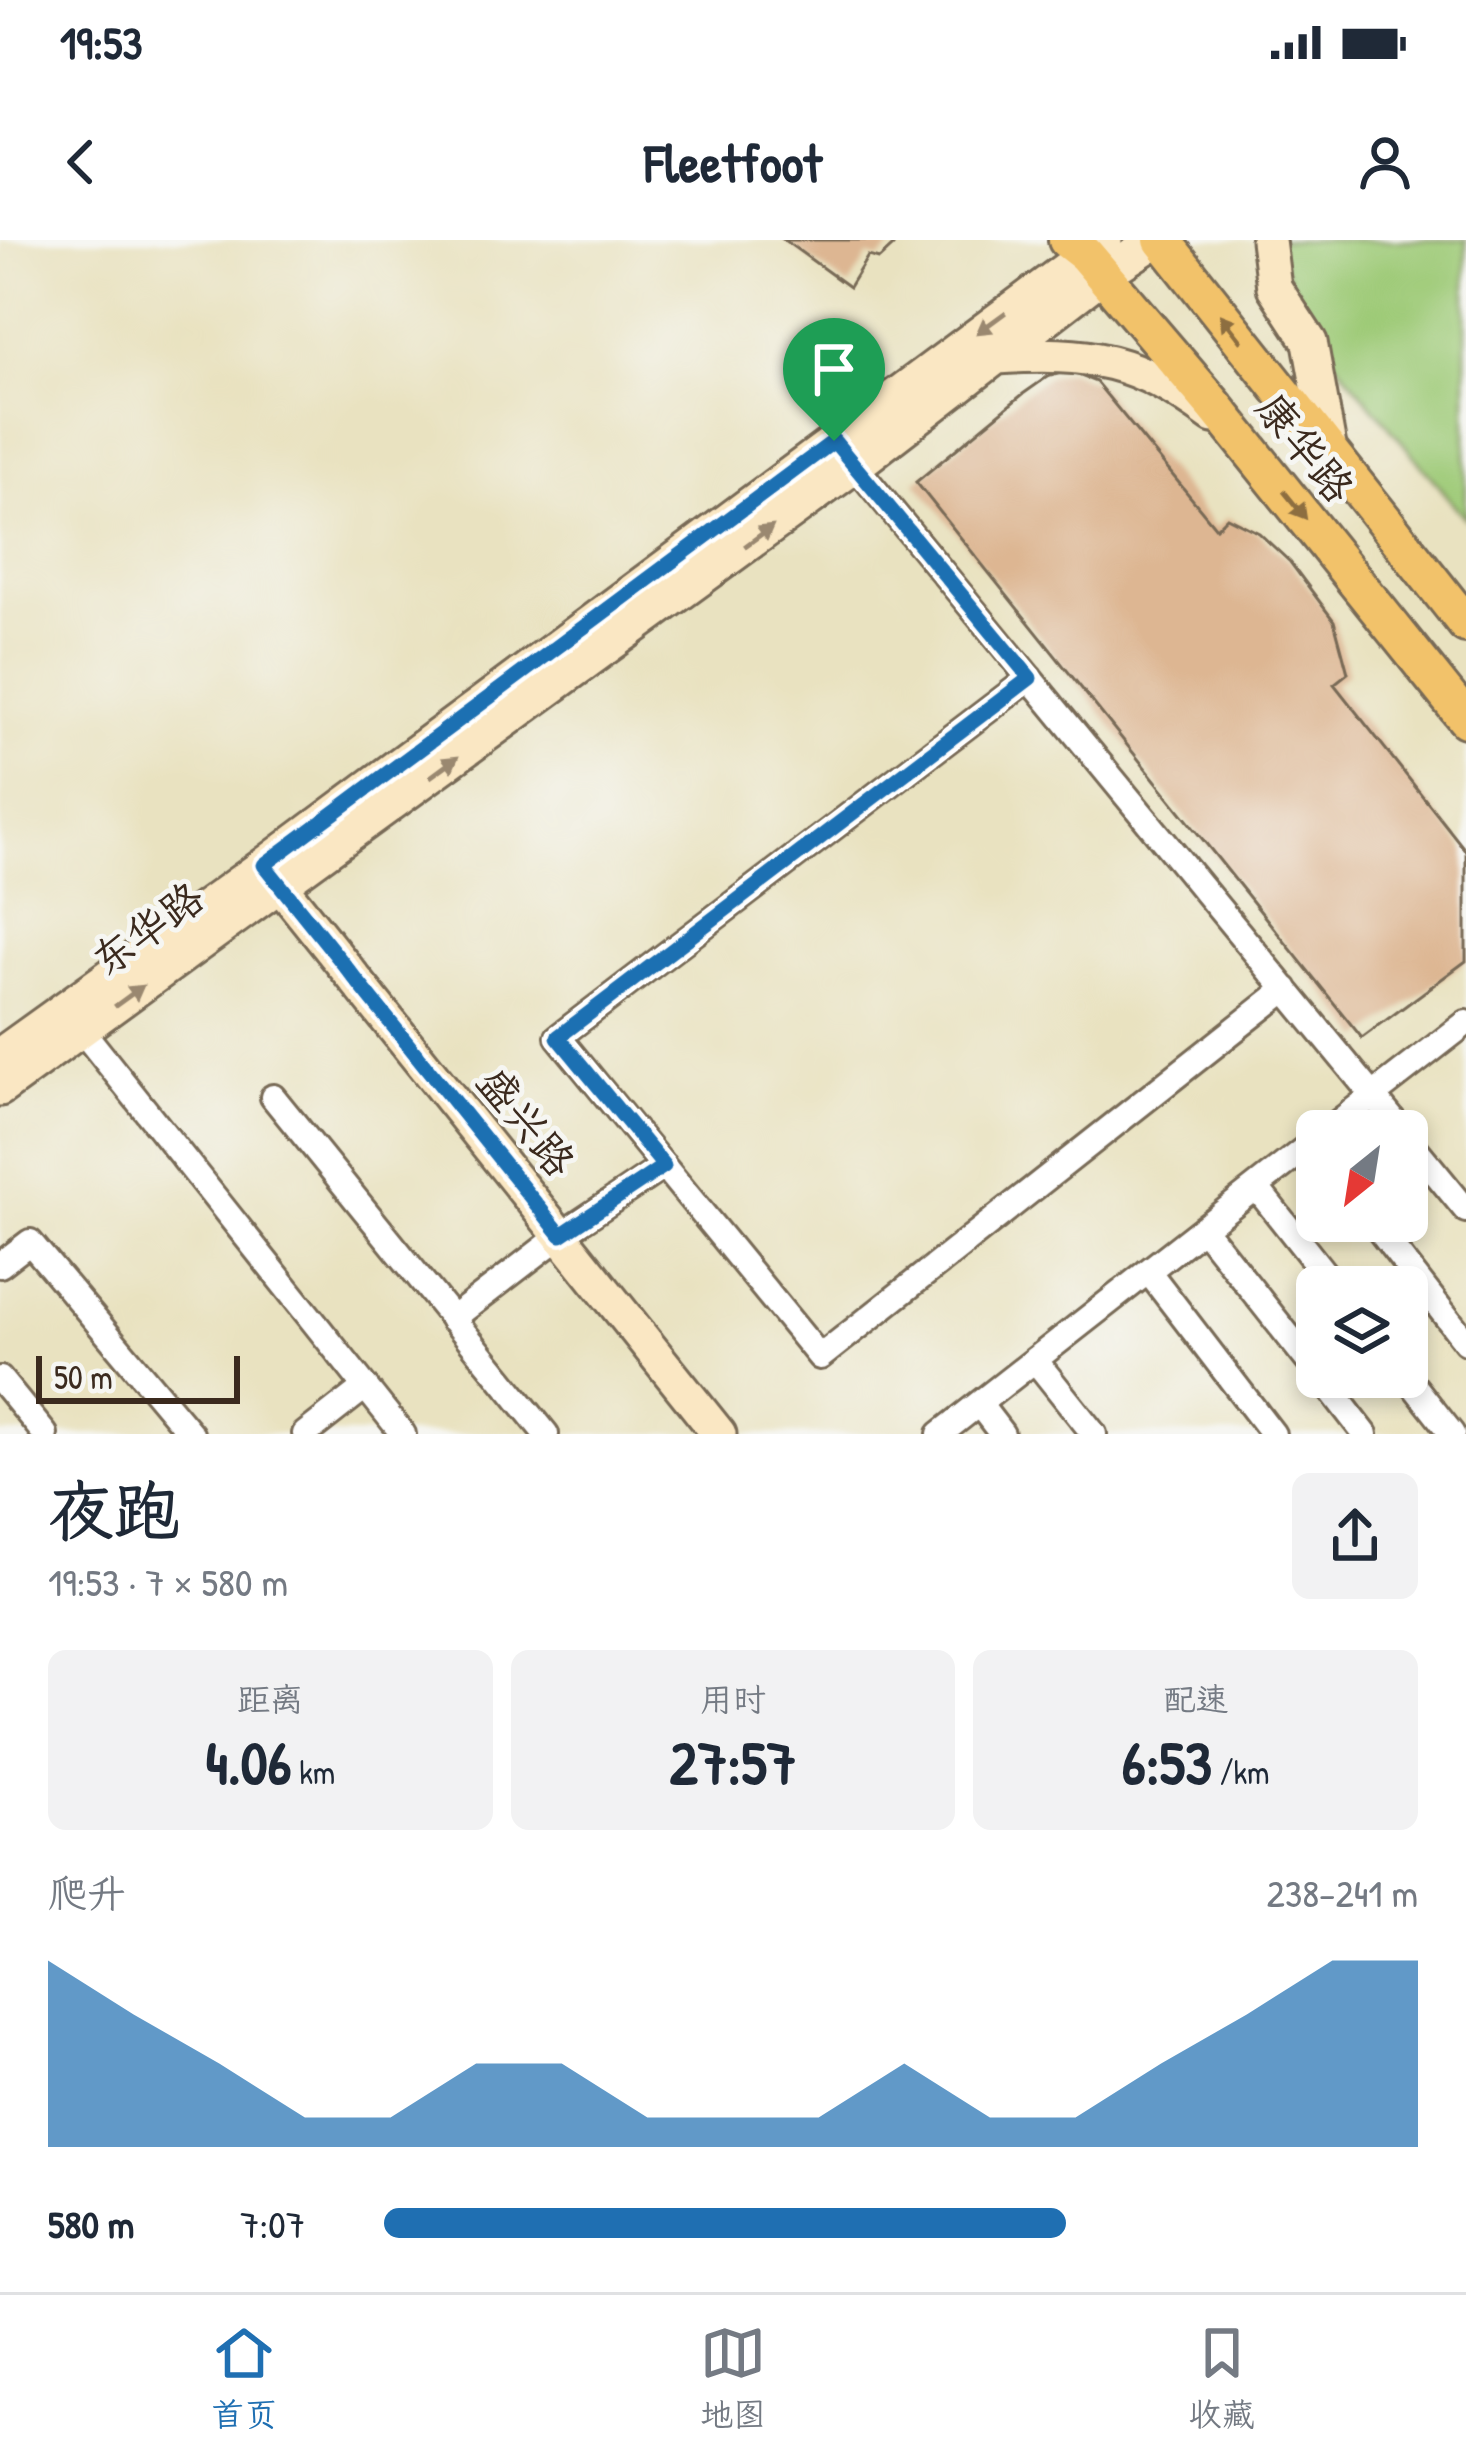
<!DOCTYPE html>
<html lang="zh">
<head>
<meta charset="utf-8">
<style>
	:root { --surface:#fff; --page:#f2f2f3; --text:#1f2937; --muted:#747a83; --line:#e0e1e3; --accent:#1f6fb2 }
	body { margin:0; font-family:"Patrick Hand","LXGW WenKai TC",sans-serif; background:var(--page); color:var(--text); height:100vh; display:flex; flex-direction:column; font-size:45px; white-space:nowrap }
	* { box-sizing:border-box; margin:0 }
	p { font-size:39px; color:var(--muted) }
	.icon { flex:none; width:66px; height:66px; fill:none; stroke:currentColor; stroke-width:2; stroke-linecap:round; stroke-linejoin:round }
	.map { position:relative; height:1194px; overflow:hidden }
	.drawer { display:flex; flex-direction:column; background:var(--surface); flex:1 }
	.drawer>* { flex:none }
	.needle { width:78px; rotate:210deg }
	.buttons { position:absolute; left:1296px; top:870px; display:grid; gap:24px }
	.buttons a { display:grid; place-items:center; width:132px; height:132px; border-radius:18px; background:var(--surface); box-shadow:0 6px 18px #0003; font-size:60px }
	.scale { position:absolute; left:36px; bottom:30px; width:204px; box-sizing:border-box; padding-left:12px; border:6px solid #3b2a1e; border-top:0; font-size:33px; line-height:42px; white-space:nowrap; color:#3b2a1e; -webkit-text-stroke:9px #f6f6f2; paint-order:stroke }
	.pin { position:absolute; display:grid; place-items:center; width:102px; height:102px; color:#fff; margin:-123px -51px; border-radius:50% 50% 50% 0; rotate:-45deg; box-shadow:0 0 12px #0007 }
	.pin .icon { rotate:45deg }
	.round { display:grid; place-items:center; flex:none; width:126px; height:126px; border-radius:18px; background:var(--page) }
	.summary { display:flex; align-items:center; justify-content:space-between; height:204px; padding:0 48px }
	h1 { font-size:66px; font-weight:800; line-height:90px }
	.stats { display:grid; grid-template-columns:repeat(3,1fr); gap:18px; height:204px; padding:12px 48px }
	.stats div { display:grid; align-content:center; border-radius:18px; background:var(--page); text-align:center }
	.stats b { font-size:60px; font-weight:800 }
	.stats small { font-size:33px; font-weight:400 }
	.stats p { font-size:33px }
	.chart { height:336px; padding:24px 48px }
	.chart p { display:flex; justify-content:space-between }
	.chart svg { width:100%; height:216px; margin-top:12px; fill:var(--accent); opacity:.7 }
	ul { padding:0 48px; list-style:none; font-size:39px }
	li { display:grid; grid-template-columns:192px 144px 1fr; align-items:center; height:90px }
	li i { height:30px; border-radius:15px; background:var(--accent) }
	.status { display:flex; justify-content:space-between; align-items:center; height:84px; padding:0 60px; background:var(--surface); direction:ltr }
	.status svg { height:33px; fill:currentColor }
	header { display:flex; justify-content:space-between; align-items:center; height:156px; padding:0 48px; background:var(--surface); font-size:54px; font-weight:800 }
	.dock { display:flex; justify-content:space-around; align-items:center; height:168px; border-top:3px solid var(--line); background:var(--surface); font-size:33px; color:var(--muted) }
	.dock a { display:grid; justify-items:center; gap:6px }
	.dock .on { color:var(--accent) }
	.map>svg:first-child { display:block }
</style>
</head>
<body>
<div class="status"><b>19:53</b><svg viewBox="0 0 49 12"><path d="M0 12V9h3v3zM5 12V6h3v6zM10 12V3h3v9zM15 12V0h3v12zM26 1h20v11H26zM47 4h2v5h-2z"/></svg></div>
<header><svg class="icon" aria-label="back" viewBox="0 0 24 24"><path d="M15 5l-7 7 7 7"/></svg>Fleetfoot<svg class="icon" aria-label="person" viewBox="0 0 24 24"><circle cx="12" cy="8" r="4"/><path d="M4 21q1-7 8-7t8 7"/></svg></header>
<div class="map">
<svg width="1466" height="1194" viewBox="0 0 1466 1194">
	<rect width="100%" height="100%" fill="#f6f6f2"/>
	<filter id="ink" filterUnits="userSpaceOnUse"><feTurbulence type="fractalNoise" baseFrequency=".00833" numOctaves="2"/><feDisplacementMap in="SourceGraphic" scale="24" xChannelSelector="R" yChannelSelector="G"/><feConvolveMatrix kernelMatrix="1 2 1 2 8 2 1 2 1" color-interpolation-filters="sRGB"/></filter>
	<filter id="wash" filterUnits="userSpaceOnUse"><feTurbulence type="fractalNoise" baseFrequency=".004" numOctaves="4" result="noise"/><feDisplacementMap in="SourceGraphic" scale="48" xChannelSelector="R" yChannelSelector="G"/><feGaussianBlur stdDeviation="2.7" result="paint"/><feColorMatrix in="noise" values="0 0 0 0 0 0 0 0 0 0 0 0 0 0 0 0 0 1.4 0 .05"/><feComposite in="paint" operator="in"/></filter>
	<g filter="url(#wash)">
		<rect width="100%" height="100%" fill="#e9e2c0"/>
		<path fill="#9eca77" stroke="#6c7a4a" stroke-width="3" d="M1274,0H1466V279L1308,88Z"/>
		<g id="blocks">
			<path fill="#ddb692" d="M784,0H893V6L879,19L868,16L849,47Z
				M1068,131L1096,142L1216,288L1227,277L1259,293L1290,322L1334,381L1348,433L1334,444L1466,611V721L1362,798L916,242L1023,154L1047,137Z"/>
		</g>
	</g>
	<g filter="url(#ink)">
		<use href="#blocks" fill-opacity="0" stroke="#786a57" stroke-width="3"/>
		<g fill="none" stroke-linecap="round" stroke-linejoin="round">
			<g stroke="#786a57" stroke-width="30">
				<path id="street" d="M847,216L1402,891
					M1030,438L558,797L820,1117L1286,749
					M72,778L403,1194
					M273,857L546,1194
					M1327,891L1466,783
					M1407,898L1466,970
					M1256,947L1335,1047
					M1372,981L1466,1102
					M1203,988L1317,1132
					M0,1025L30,1002L191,1194
					M1148,1031L1273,1194
					M452,1079L561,995L664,926
					M1035,1120L1094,1194
					M1321,1137L1365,1194
					M1407,1137L1452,1194
					M0,1139L45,1194
					M979,1164L1002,1194
					M305,1194L365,1147
					M940,1194L1317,899"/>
			</g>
			<g stroke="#786a57" stroke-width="39">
				<path id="secondary" d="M1268,0L1274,47L1310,102L1330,212
					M997,117C1091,111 1136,119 1213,176
					M270,633L719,1194
					M0,815L264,625L1105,0
					M0,849L855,226L1103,35L1157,0"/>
			</g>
			<g stroke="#786a57" stroke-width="42">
				<path id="primary" d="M1067,0L1085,14L1214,165L1466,479
					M1162,0L1466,384"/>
			</g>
			<use href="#street" stroke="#fff" stroke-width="24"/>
			<use href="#secondary" stroke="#fae7c3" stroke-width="33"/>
			<use href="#primary" stroke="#f2c26a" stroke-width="36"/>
		</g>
		<defs><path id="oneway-solid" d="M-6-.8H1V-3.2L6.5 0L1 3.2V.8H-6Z" transform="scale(3)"/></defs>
		<g fill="#9a8870">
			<use href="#oneway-solid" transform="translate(991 83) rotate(144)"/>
			<use href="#oneway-solid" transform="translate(759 296) rotate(-36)"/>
			<use href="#oneway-solid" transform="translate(444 527) rotate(-36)"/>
			<use href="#oneway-solid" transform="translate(129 756) rotate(-36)"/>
		</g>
		<g fill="#8d6e40">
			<use href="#oneway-solid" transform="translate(1231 88) rotate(-128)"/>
			<use href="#oneway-solid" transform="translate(1295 265) rotate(51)"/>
		</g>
	</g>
	<g fill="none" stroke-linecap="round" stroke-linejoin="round" filter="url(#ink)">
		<g stroke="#fff" stroke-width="24">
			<path id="route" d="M834,201L1030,438L558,797L664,926L561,995L264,625Z"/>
		</g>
		<use href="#route" stroke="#1f6fb2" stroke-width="15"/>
	</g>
	<g text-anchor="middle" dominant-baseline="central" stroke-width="10" stroke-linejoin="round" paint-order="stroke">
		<g font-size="42" fill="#3b2a1e" stroke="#f6f6f2">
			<text transform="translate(1306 207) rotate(51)">康华路</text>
			<text transform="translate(147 688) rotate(-36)">东华路</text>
			<text transform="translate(527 881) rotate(51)">盛兴路</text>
		</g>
	</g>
</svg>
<div class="buttons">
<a><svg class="needle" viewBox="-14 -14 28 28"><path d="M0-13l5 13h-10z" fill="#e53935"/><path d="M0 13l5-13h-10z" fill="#747a83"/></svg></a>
<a><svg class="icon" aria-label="layers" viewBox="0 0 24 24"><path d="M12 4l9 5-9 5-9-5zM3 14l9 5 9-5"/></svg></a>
</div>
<div class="scale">50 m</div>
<div class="pin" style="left:834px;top:201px;background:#1e9e55"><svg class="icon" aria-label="arrive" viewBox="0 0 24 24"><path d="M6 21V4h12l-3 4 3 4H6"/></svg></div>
</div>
<section class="drawer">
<div class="summary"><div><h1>夜跑</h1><p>19:53 · 7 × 580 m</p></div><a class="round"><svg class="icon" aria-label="share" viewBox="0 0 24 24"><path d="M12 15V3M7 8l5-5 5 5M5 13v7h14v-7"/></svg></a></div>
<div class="stats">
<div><p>距离</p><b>4.06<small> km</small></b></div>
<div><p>用时</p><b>27:57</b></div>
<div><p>配速</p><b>6:53<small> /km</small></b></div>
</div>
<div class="chart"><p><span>爬升</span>238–241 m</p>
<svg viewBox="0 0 160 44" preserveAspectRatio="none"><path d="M0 44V6L10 17L20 27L30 38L40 38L50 27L60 27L70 38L80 38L90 38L100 27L110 38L120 38L130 27L140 17L150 6L160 6V44z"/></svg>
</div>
<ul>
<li><b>580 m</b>7:07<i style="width:66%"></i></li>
</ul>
</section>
<nav class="dock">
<a class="on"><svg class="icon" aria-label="home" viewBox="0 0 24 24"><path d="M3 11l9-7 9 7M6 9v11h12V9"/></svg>首页</a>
<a><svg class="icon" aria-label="map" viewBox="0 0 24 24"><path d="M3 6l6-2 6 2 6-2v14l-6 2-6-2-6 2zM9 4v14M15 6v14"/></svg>地图</a>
<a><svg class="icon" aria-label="saved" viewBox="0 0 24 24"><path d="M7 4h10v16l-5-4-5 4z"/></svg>收藏</a>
</nav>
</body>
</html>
